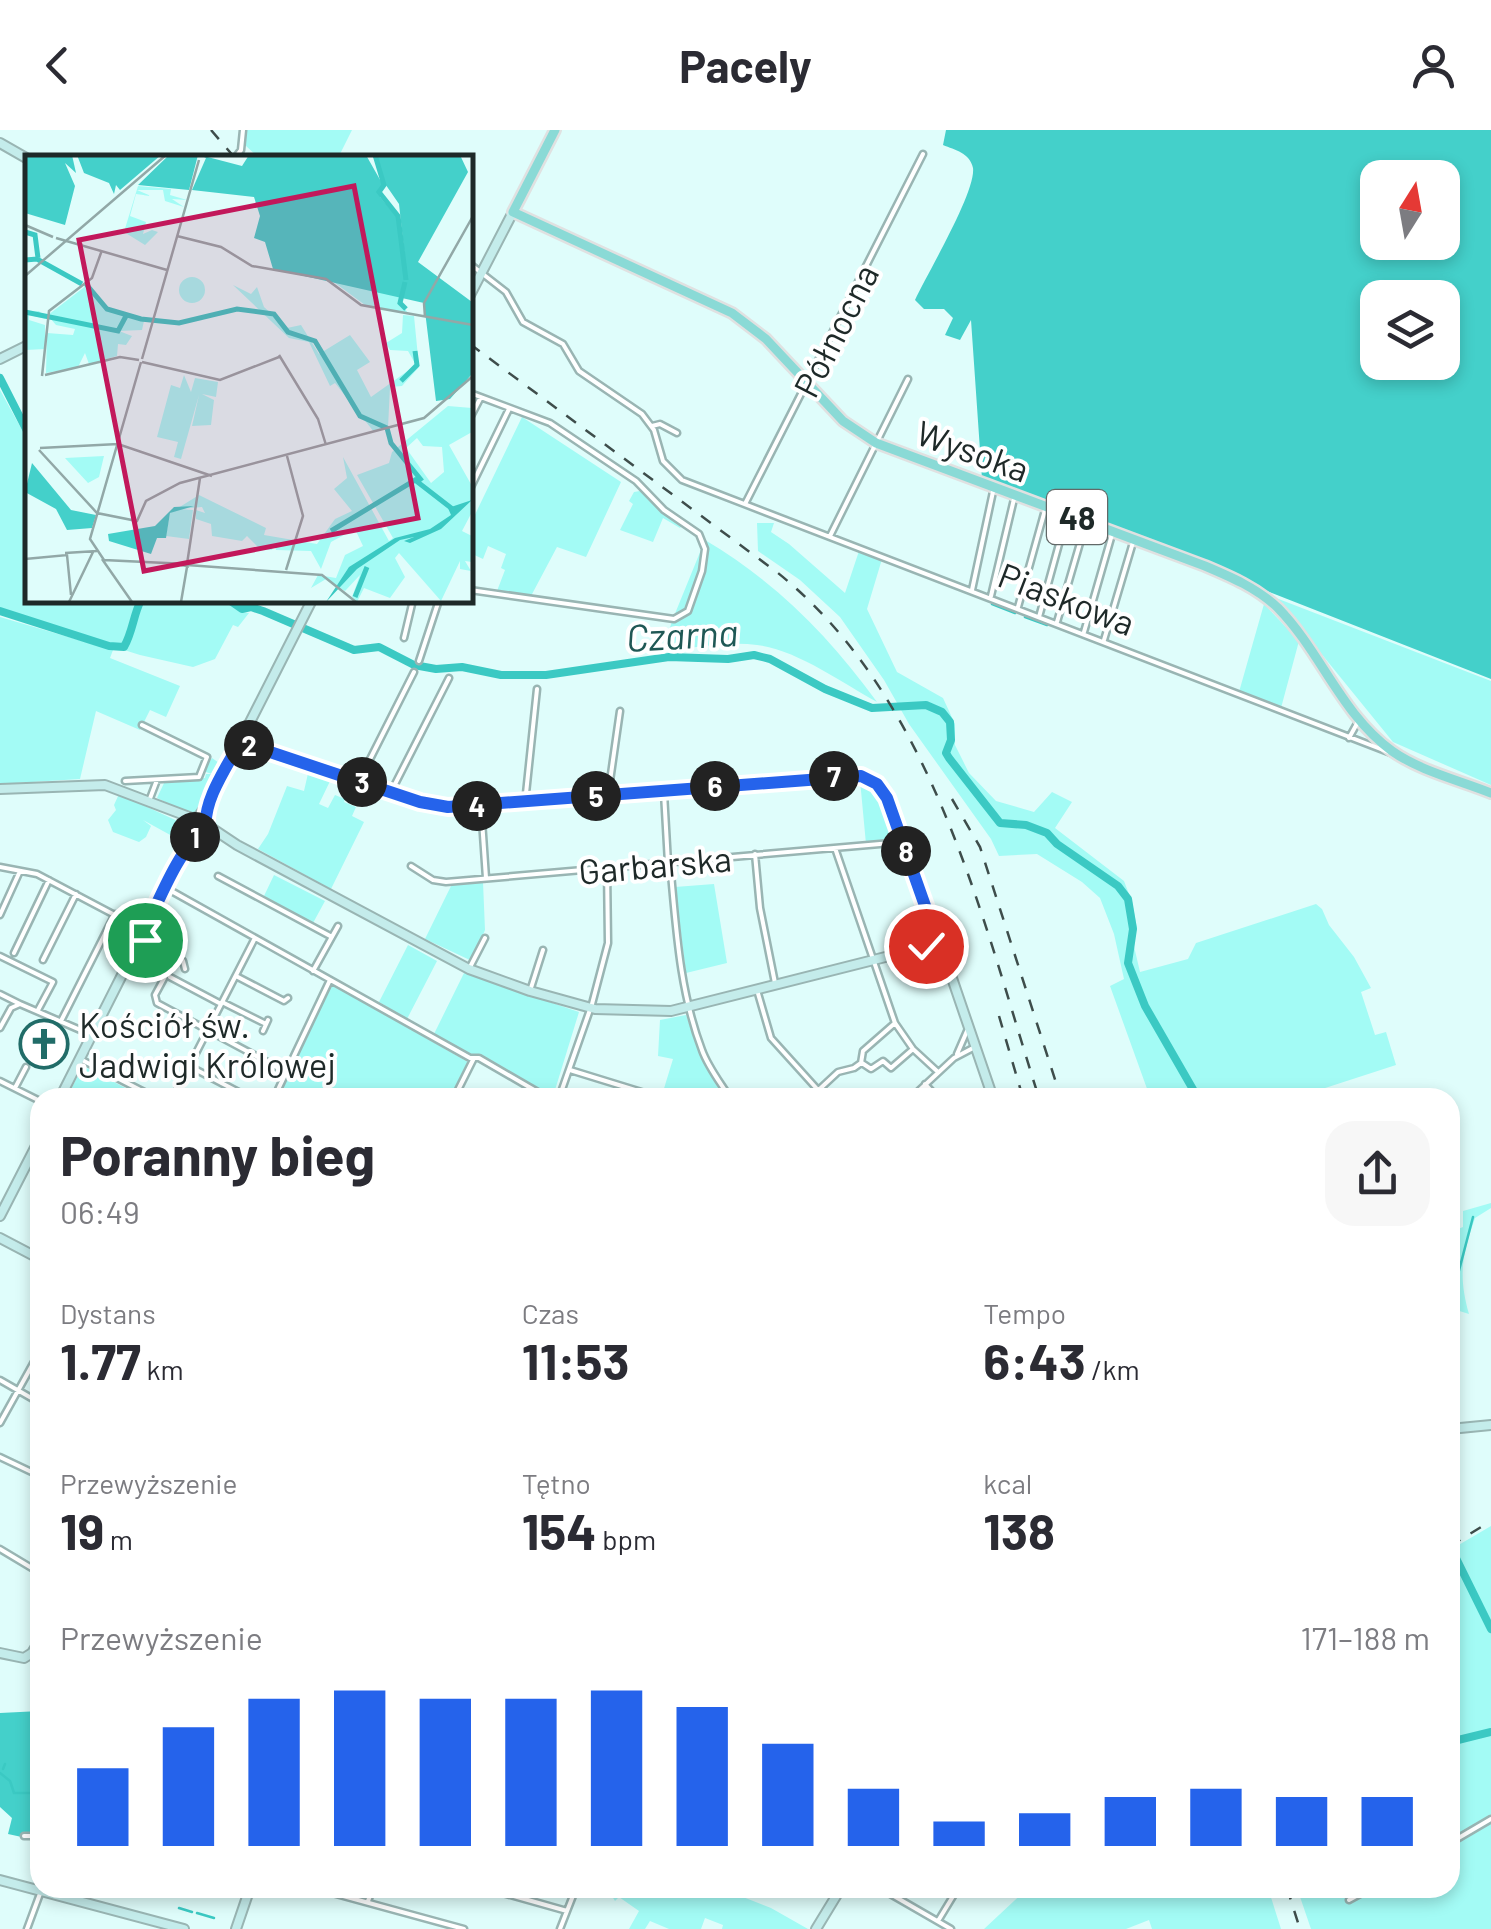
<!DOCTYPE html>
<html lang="pl">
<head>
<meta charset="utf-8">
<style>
	:root { --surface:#fff; --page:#f7f7f7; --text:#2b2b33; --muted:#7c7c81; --accent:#2563eb }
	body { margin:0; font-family:Barlow,sans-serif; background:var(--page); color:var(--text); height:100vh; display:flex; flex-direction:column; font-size:38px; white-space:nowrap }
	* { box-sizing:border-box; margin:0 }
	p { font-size:32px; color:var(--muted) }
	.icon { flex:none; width:55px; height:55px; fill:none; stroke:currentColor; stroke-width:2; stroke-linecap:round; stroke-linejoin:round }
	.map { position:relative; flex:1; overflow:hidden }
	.sheet { position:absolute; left:30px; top:958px; width:1430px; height:810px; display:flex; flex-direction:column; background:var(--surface); border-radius:30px; box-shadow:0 5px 15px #0003 }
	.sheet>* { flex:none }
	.needle { width:65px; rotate:11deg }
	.controls { position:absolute; left:1360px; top:30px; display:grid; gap:20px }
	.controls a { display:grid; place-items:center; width:100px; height:100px; border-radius:20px; background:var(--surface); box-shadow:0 5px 15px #0003; font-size:50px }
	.pin { position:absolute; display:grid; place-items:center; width:85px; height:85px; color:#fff; margin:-42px; border:5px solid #fff; border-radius:50%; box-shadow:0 2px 10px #0007 }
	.km { position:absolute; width:50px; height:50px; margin:-25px; border-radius:50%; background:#222; color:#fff; font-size:28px; line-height:50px; text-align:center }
	.round { display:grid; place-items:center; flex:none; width:105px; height:105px; border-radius:30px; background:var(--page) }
	.headline { display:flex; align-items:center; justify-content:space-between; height:170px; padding:0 30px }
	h1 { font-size:55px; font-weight:700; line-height:75px }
	.figures { display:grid; grid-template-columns:repeat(3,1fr); gap:15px; height:170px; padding:10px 30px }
	.figures div { display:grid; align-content:center }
	.figures b { font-size:50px; font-weight:700 }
	.figures small { font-size:28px; font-weight:400 }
	.figures p { font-size:28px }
	.chart { height:280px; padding:20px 30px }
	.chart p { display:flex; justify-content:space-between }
	.chart svg { width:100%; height:180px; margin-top:10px; stroke:var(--accent); stroke-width:6 }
	header { display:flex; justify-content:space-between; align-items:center; height:130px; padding:0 30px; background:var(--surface); font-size:45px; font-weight:700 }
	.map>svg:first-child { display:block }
</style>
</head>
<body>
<header><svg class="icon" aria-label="back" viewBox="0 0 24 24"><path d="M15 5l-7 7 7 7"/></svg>Pacely<svg class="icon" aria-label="person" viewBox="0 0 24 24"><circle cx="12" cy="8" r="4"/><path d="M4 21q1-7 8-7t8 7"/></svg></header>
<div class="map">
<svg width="1491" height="1799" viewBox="0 0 1491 1799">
	<rect width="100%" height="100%" fill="#dffdfb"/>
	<path fill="#a3fbf5" d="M245,0H352L338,28L258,27L245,15Z
		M0,260L27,309L28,470H224L241,482L249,483L238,497L233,495L215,529L193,537L140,525L0,481Z
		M522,287L621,352L586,427L557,417L531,466L497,461L505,440L501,438L506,424L488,416L483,429L470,423V395Z
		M640,361L648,362L663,381L682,395L680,398L663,388L653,412L620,400L633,374L629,371L634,362Z
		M757,393H774L771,402L789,414L845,463L859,421L882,429L867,479L897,542L943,568L955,594V615L969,643L996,671L1034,682L1052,662L1072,672L1055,698L1124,751L1132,772L1137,798L1133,812L1140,842L1188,829L1196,813L1316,774L1322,779L1329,795L1354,827L1371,858L1361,862L1375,905L1386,902L1396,935L1319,960L1321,967H1150L1110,856L1124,849L1114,804L1100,768L1082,752L1037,724L999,726L991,709L909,594L884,550L840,487L800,450L758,421Z
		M705,410C776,452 829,506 877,572C843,553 795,519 757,515C727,511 694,518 663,521L672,491Z
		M1276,468L1491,551V655L1393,612Z
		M1264,474L1299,511L1281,578L1239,562Z
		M0,487L113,520L110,528L180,556L166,587L150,580L140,600L96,581L80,649L0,654Z
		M212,628L222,635L198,682L191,684L157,668L165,651L205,648L206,644H212L203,641Z
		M309,639L332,647L319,674L328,678L335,665L345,669L344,672L356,677L352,686L364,692L331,759L258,719L268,704L287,656L304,661Z
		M860,650L880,666L896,709L894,711L866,714Z
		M119,664L184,694L188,703L183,712L143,690L151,696L146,707L139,712L113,702L108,690L116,680L114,675Z
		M274,745L325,771L313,793L264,766Z
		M483,752L485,800L472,831L425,809L452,754Z
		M714,754L727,833L686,843L675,757Z
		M408,815L437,831L407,889L379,872Z
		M464,843L579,882L555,960L547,963L478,924H468L434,904Z
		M331,854L468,932L451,967H277Z
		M686,885L700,924L725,967L662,965L673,929L658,926L660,890Z
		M83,936L143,967H67Z
		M1491,1073V1078L1475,1088C1462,1126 1458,1145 1469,1184L1450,1178V1102L1463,1097V1081Z
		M1491,1396V1688L1450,1710V1420Z
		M1491,1692V1799H1311L1297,1758H1347L1351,1770L1376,1758H1450V1716Z
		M607,1758H720L771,1778L808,1799H722L723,1795L705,1788L701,1799H669L650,1791L645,1799H629L639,1781L619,1767L615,1771Z
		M1028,1758H1268L1281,1799H1152L1149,1790L1126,1799H984Z"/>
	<path fill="#44d0ca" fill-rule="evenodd" d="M946,0H1491V549L982,349L971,190L960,210L945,205L953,188L944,179H924L915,170C927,144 976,62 973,38C970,23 955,20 943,15ZM1378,48H1442V112H1378ZM1378,168H1442V232H1378Z
		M40,1581V1711L8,1704L12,1688L0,1677V1583Z"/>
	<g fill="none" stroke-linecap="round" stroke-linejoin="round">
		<path stroke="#3bc9c3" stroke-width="2.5" d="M992,474L1015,483
			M1025,487L1047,495
			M1451,1171L1473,1087
			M1450,1179V1176
			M3,1639L5,1634
			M0,1643L10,1651L14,1663H40
			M179,1778L192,1782
			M197,1783L214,1788"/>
		<path stroke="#3bc9c3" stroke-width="8" d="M0,248L28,303
			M229,470L242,479L251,477L263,481L354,520L379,517L414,535L436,539L462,537L501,545H546L669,527L728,529L754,525L770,529L825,559L872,578L926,575L942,582L950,592L951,610L946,623L949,628L1000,693L1026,695L1047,703L1057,714L1118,756L1128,769L1133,799L1128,833L1145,876L1198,968
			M0,481L109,516L124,517C133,501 133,486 141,470
			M1450,1416L1491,1499
			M1450,1612L1491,1602"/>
		<g stroke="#99b5b3" stroke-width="9">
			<path id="street" d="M235,28L241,20L243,0
				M470,134L506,162L523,192L563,214L579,241L642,284L654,300L663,331L682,350L1391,623
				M470,263L550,293L636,351L664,380L699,404L705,419L702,441L688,481L674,489L470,460
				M470,288L481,267
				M652,296L660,294L677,303
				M470,359L509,279
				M746,372L923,24
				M830,406L908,249
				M972,460L994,357
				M991,466L1014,369
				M1018,477L1045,380
				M1039,487L1067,385
				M1057,492L1085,396
				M1084,502L1113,401
				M404,508L413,470
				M1104,510L1134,409
				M419,531L439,470
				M243,607L260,616
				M1349,608L1359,590
				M240,612L421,672L449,677L861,646L877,654L887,668L936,807
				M125,651L199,647L207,627L142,595
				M359,651L414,542
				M391,662L449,548
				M664,663L668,733
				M608,665L620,581
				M149,671L157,650
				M525,673L537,559
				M481,676L486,748
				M835,718L895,893L913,919L938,942
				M755,724L760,778L775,853
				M670,733C676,795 679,860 702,920C708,937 720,952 730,968
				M411,736L433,750L446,752L903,712
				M0,737L37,744L145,801
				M218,746L332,807
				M166,758L470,928H479L548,968
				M0,785L20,741
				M141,808L176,826L155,865L157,873L286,942
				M14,823L49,750
				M0,826L53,852L38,880
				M176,826L183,831L185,839
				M43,830L76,764
				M469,839L485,808
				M313,841L338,796
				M236,846L284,871L288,868
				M170,847L221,874
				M757,860L771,908L818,960
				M530,861L543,820
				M0,864L20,874
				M222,872L266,894
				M61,891L115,784
				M0,898L11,878L20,874L92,905
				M263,901L268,890
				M957,924L967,901
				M80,929L156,968
				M862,933L871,939L883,931L891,938L913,919
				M189,936L250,968
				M570,940L661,968
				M0,951L40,971
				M925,954L938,968
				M15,958L26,937
				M173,968L255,808
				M274,968L330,850
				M454,968L474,928
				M559,968L592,874L608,813L607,738
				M810,968L838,942L854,938L861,933L863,921L895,893
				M911,968L954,928L973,918
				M0,1250L40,1273
				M0,1293L40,1221
				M0,1327L40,1346
				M0,1419L40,1443
				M24,1706H38
				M1450,1713L1491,1689
				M314,1758L464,1799
				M485,1758L567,1781
				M726,1758H727
				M880,1758L951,1799
				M119,1762L120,1758
				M1349,1770L1371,1758
				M368,1771L373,1758
				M938,1791L958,1758
				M27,1799L41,1761
				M560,1799L576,1758"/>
		</g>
		<g stroke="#99b5b3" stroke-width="12">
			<path id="secondary" d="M0,13L28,29
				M470,165L513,82
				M0,229L28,215
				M0,659L105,655L192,688
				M199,686L212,667L312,470
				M190 695a8 8 0 1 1 16 0a8 8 0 1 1-16 0Z
				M207,695L237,715L469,839L530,861L595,879L671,881L929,816
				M945,832L927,814L931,806L939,810L993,968
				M60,968L184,722L198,703
				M0,1086L40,1008
				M0,1108L40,1129
				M1450,1299L1491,1295
				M0,1523L24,1528L32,1523L40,1510
				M0,1750L184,1799
				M236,1799L250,1758
				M816,1799L841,1758"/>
		</g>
		<g stroke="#e0e1e1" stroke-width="14">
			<path id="primary" d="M555,0L513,82L732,183L766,209L843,291L876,313L1205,436C1231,447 1257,458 1278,478C1321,522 1341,584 1392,621C1420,641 1459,650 1491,663"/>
		</g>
		<use href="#street" stroke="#fff" stroke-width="4"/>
		<use href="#secondary" stroke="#c4eceb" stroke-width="8"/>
		<use href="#primary" stroke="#8adad6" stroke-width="9"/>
		<path stroke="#3e4d4b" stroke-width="2.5" stroke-dasharray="12 12" stroke-linecap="butt" d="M211,0L235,28
			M470,214L778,443C933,568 981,786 1039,968
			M952,669L980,717L1061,968
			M999,886L1023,968
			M1450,1416L1491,1391
			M1287,1758L1300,1799"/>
	</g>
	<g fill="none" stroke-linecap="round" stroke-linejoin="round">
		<g stroke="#fff" stroke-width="20">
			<path id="route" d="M145,810L141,808C157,776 178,718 206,698C203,670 227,637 240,612L420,672L448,677L861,646L877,654L887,668L929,787L926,816"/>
		</g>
		<use href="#route" stroke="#2563eb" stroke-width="12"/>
	</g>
	<defs>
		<g id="church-ring" transform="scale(2.5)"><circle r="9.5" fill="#fff" stroke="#216c68" stroke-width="1.5"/><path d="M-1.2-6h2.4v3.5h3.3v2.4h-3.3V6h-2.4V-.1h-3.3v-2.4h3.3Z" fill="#216c68"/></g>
	</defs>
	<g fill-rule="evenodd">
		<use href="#church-ring" x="44" y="914"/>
	</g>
	<g text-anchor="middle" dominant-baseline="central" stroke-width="8" stroke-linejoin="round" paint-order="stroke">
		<rect fill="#fff" stroke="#626968" stroke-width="2.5" x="1047" y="360" width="60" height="54" rx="8"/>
		<g font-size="32" font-weight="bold" fill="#1e2928">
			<text x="1077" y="387">48</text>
		</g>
		<g font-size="35" fill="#1e2928" stroke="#fff">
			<text transform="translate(835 200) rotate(-63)">Północna</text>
			<text transform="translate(973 320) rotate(20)">Wysoka</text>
			<text transform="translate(1067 468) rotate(21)">Piaskowa</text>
			<text transform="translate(655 734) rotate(-5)">Garbarska</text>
		</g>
		<g font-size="35" fill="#1e2928" stroke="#fff" text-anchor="start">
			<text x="79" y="894">Kościół św.<tspan x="79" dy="40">Jadwigi Królowej</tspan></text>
		</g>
		<g font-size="38" font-style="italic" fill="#1f5855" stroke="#fff">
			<text transform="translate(682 504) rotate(-3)">Czarna</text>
		</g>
	</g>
	<g transform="translate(25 25)">
		<rect width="448" height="448" fill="#dffdfb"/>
		<path d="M113,31L146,34L145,40L162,45L147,44L159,52L140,46L138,35H112L126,41L111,39L105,61L121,67L118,79L127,75L133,77L120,90L99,77ZM154 135a13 13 0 1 1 26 0a13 13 0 1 1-26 0ZM306,125L378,138L374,146L383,158L340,150ZM62,130L82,154L119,166L117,175L94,176L107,181L101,190L93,189L92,201L64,209L60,198L53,212L21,218L22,178L48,180L50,174L31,170L25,163L35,166L23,160ZM208,130L226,139L232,132L239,152L262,173L276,170L294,199L325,180L345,207L332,215L346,242L391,210L383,196L365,195L361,188L377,178L378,160L389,161L394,212L377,231L365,232L363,273L349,277L310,228L305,231L284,187L264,183ZM14,156L21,164L4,160V165L20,170V194L1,195L0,211V158ZM159,220L166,237L170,223L193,227L191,242L177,239L189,245L186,270L167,271L174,240L156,304L149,302L153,287L132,282L146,230L155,233ZM423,251L447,253V277L424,290L447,331V357L437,376L447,381V407L440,406L446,416L435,414V406L416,446L374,398L370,403L380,422L365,443L339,433L332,447L327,442L335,420L320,436L301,424L286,433L293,420L311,423L320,400L338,391L330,374L306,387L296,414L286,396L251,395L249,389L247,395L235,394L222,381L217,386L187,381L186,369L171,364V355L180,358L177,352L155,354L168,355L164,384L141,381L145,358L174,340L241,373L239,380L292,389L310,364L327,356L309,334L322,323L318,302L364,386L368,383L332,320L364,308L367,297ZM392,283L398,291L417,292L419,317L406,328L381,293ZM79,301L74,322L63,328L40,303Z" fill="#a3fbf5" fill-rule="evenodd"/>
		<path d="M0,0H47L51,18L40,8L50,31L40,70L0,58ZM52,0H136L95,35L91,30L89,39L84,28L59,18ZM144,0H173L164,35L113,30ZM175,0L217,11L224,0H341L358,30L355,42L372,62L382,121L374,49L354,20L351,0H435L443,17L393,107L447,147V219L425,244L411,246L399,148L248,114L240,87L229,83L235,61L229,42L167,35L181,3ZM7,308L46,355L71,360L67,373L42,375L31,354L0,337ZM169,351L145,358L141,383H132L126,399L84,386L83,379L130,371L149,352Z" fill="#44d0ca"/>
		<path d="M447,345L416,374L385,388L379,386L389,382L375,385L332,414L301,447L324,412L370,383L405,374L426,360L423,353Z" fill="#3bc9c3"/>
		<path fill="none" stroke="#3bc9c3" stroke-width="5" d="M350,0L359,30L354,37L373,61L381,125M0,77L10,80L13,103M0,105L12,104L57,129M380,127L375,148L381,154M61,129L82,154L116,164L154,168L212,154L249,159L263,177L290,186L335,261L362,273L366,288L397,326M0,157L93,176L101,161M376,226L392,210L390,196M306,376L390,325L430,356M330,442L342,412"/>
		<path fill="none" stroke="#92a8a7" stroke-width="2.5" d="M0,70L28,82M152,81L196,92L227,111L301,124L336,150L448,170M31,83L142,115M0,121L141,0M400,162L399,148L448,61M254,200L293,264L301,290M117,204L174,5M116,207L65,384L79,405L161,409L162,411L156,410M117,207L195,225L254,202M20,220L95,202L114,205M17,221L24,156L67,123L77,95M15,293L93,289L187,321M14,295L72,358L112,366L121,346L155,328L399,263L448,221M40,398L72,396M0,404L42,400L46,440M77,404L107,447M162,409L175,323M162,410L297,420L331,447M261,415L278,361L262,301M44,447L68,397M156,447L162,412"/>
		<path fill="#c2185b" fill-opacity="0.15" stroke="#c2185b" stroke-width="5" d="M329,31L393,363L119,416L54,85Z"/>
		<rect width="448" height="448" fill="none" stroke="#1e2928" stroke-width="5"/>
	</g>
</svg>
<div class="controls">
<a><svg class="needle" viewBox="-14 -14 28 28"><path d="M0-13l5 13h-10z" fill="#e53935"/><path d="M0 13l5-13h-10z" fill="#7c7c81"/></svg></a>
<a><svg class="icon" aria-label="layers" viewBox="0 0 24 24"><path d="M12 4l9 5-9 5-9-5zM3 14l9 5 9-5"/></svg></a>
</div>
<div class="pin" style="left:145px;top:810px;background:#1e9e55"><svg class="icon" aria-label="arrive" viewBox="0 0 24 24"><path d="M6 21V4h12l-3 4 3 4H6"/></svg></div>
<div class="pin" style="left:926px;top:816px;background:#d93025"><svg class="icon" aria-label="check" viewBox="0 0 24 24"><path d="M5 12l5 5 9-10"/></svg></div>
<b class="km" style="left:195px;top:707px">1</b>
<b class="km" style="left:249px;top:615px">2</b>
<b class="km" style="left:362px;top:652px">3</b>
<b class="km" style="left:477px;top:676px">4</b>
<b class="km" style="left:596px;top:666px">5</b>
<b class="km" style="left:715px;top:656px">6</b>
<b class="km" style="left:834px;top:646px">7</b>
<b class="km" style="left:906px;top:721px">8</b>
<section class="sheet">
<div class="headline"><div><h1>Poranny bieg</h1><p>06:49</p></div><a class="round"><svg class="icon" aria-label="share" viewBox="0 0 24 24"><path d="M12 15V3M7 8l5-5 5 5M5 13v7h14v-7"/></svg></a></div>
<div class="figures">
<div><p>Dystans</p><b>1.77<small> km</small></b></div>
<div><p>Czas</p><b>11:53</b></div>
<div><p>Tempo</p><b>6:43<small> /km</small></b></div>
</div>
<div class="figures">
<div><p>Przewyższenie</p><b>19<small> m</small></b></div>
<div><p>Tętno</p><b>154<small> bpm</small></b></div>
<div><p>kcal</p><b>138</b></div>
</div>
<div class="chart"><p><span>Przewyższenie</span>171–188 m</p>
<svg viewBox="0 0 160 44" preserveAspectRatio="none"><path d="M5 44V25M15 44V15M25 44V8M35 44V6M45 44V8M55 44V8M65 44V6M75 44V10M85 44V19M95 44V30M105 44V38M115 44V36M125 44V32M135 44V30M145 44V32M155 44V32"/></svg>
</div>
</section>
</div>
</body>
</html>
